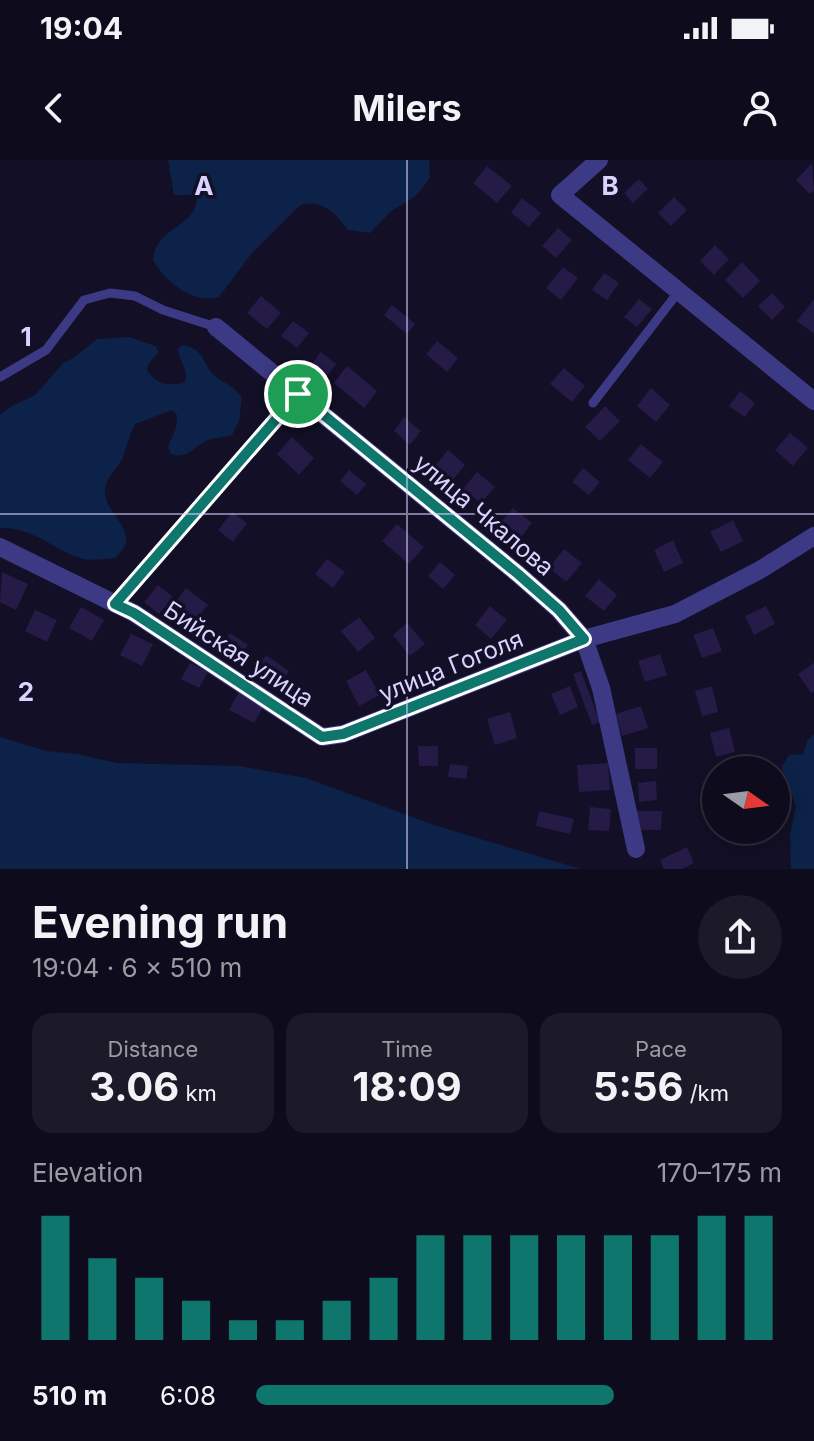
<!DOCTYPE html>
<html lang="en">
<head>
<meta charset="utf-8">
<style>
	:root { --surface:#0e0b1c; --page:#1c1929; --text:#f1f3f6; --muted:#9b9ba3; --line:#2e2b3b; --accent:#0f766e }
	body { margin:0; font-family:Inter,sans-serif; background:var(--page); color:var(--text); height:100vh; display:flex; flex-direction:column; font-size:30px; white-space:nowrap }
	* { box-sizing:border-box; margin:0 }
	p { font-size:26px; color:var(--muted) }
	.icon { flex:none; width:44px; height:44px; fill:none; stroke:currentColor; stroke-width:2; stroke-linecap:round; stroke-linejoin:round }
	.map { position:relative; height:709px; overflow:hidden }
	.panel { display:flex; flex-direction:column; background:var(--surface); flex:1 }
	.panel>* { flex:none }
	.needle { width:52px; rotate:104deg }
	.controls { position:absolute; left:702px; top:596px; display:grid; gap:16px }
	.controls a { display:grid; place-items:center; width:88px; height:88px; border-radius:50%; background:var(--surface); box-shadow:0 4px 20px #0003,0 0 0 2px var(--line); font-size:40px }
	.pin { position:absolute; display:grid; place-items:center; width:68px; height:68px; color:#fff; margin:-34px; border:4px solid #fff; border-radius:50%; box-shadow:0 2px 8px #0007 }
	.round { display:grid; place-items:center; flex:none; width:84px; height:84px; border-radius:42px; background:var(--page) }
	.head { display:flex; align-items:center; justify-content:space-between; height:136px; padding:0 32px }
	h1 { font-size:44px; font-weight:700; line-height:60px }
	.stats { display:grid; grid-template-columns:repeat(3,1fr); gap:12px; height:136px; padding:8px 32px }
	.stats div { display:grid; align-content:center; border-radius:20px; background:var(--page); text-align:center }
	.stats b { font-size:40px; font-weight:700 }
	.stats small { font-size:22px; font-weight:400 }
	.stats p { font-size:22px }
	.chart { height:224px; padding:16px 32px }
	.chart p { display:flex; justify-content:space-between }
	.chart svg { width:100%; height:144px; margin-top:8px; stroke:var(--accent); stroke-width:6 }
	ul { padding:0 32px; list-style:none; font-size:26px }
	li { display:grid; grid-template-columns:128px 96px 1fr; align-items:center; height:60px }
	li i { height:20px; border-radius:10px; background:var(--accent) }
	.status { display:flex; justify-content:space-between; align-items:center; height:56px; padding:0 40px; background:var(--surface); direction:ltr }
	.status svg { height:22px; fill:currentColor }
	header { display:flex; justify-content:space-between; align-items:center; height:104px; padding:0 32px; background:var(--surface); font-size:36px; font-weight:700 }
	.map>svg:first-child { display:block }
</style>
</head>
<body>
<div class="status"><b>19:04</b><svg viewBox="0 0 49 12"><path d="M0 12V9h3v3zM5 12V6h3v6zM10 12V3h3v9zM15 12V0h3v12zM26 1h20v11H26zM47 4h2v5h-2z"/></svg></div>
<header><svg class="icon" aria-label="back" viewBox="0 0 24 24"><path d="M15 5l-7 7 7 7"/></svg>Milers<svg class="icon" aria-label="person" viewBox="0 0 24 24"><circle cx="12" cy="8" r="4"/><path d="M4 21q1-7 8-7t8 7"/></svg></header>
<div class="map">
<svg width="814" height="709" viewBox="0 0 814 709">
	<rect width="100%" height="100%" fill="#130f26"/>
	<path fill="#0c2248" d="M168,0H429L430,18L416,36L390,52L370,73L348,70C336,54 321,37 299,46L252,93L219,137C194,145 164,121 153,100C154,67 202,65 196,35H174Z
		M129,177L155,186L159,192L149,203L147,210C155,224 170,227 185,222C189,208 178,202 178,188L184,185C207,191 202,205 216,217C226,224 235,227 242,238L239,261L232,275C224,278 214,277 206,281C193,287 187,300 171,294L168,287L176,268L177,255L172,250L135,264C129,275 127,288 122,299C116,311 105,317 105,332C105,355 145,374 115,398C103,399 89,402 77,397C50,386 30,367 0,368V255L10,247L35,235L63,203L75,197L97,179Z
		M814,574V709H791L790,674L796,646L781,607L789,595L803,594L807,581Z
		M0,577L46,591L77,594L117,603L239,606L306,618L437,666L581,709H0Z"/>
	<path fill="#241b47" d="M812,3L814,31L810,34L796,20Z
		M487,6L512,26L497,43L473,23Z
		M639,19L648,29L633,43L624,33Z
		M674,37L687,50L671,66L658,53Z
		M522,38L541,53L529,67L511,53Z
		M558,68L572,80L556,98L542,86Z
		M715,85L729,99L714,115L700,101Z
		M742,102L760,121L743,138L725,120Z
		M563,107L578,118L561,140L546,128Z
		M604,113L619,123L607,140L592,130Z
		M772,133L785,147L772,160L758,146Z
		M261,136L281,153L267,169L247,153Z
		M639,139L652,149L637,167L624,157Z
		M814,139V174L797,161Z
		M392,145L415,164L407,174L384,155Z
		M293,161L309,173L297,188L281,176Z
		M437,181L458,198L447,212L426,194Z
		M321,192L336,204L327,216L312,204Z
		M347,206L377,231L364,248L334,223Z
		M564,208L585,226L572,242L550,224Z
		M651,228L670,245L656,262L637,246Z
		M740,231L755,243L745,257L729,246Z
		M605,246L620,261L600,281L585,267Z
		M404,257L421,271L410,285L394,271Z
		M790,273L808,288L793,306L775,290Z
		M292,277L314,298L299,315L277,294Z
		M641,284L663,302L650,318L628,300Z
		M448,290L465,305L452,321L434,307Z
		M583,308L600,322L589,335L572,322Z
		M349,310L366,324L357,335L340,321Z
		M477,312L495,327L481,343L463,329Z
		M513,348L532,363L521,377L502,361Z
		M232,352L247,363L233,382L218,370Z
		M733,360L743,381L721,392L710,372Z
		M397,364L424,387L409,404L382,381Z
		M673,380L683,403L664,412L654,390Z
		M564,389L582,403L566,422L549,408Z
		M327,399L345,412L333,428L315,414Z
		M440,402L455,415L443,429L428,416Z
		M2,412L28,424L16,450L0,442Z
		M599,419L617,435L604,451L585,436Z
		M158,425L173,437L159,454L144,442Z
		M186,428L208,445L195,461L174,444Z
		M490,446L507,460L491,479L475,465Z
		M766,446L775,464L754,475L745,456Z
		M81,447L104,460L92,481L69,468Z
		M35,450L57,460L47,482L25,471Z
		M359,457L375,478L358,492L341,471Z
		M407,463L425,484L410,496L393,475Z
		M713,468L722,491L702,498L693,475Z
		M230,473L248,485L239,499L221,486Z
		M131,474L153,484L142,506L120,495Z
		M660,494L667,515L645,522L638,501Z
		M266,495L289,511L278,528L255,512Z
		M190,503L208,512L199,528L181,519Z
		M814,503V531L811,533L798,514Z
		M366,510L380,535L359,546L346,521Z
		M581,511L600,562L592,565L573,514Z
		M570,526L578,547L560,555L551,534Z
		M712,526L718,552L702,556L695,531Z
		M239,532L264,546L254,563L229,550Z
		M641,546L648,568L622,576L616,554Z
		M510,552L517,578L495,585L487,559Z
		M729,568L735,592L716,597L710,573Z
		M418,586H438V606H419Z
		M635,588H657V609H635Z
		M608,603L610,630L579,632L577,605Z
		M450,604L468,606L466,619L448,617Z
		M656,621L657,640L639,642L638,623Z
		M590,647L611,649L609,671L588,670Z
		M539,651L574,659L570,674L536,666Z
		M637,651H662L661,670H637Z
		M687,687L694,703L682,709H664L660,700Z"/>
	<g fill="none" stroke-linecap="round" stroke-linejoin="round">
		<path stroke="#3d3a85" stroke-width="9" d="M0,217L46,190L84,140L110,133L135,136L163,150L216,167
			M593,243L679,131
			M115,444L298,234"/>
		<path stroke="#3d3a85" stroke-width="18" d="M599,0L560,35L814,241
			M216,167L518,414L559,450L584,479L601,528L636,689
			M0,387L134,453L322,577L343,574L584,479L675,454L760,410L814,376"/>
	</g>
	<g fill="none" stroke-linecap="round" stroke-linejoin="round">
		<g stroke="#fff" stroke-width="16">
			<path id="route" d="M298,234L518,414L559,450L584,479L343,574L322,577L134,453L115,444Z"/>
		</g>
		<use href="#route" stroke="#0f766e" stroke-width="10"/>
	</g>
	<path fill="none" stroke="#d9d4ff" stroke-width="2" stroke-opacity="0.55" d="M407,0V709M0,354H814"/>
	<g text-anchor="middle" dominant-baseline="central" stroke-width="7" stroke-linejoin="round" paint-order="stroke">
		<g font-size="24" fill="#d9d4ff" stroke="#130f26">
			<text transform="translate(484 355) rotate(40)">улица Чкалова</text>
			<text transform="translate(239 494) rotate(33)">Бийская улица</text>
			<text transform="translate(451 506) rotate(-22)">улица Гоголя</text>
		</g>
	</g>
	<g font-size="26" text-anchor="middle" font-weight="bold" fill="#d9d4ff" stroke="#130f26" stroke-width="7" stroke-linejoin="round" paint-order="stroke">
		<text x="204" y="35">A</text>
		<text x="610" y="35">B</text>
		<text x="26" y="186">1</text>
		<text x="26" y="541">2</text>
	</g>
</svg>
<div class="controls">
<a><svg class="needle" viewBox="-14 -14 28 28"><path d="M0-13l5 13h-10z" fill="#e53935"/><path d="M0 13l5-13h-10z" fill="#9b9ba3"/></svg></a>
</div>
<div class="pin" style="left:298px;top:234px;background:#1e9e55"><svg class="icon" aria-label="arrive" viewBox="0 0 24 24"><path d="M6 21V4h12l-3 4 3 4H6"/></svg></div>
</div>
<section class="panel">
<div class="head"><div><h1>Evening run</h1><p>19:04 · 6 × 510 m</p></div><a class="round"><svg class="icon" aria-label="share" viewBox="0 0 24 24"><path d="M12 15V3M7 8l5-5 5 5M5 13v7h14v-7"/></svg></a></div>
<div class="stats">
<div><p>Distance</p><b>3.06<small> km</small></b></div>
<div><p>Time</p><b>18:09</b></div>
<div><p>Pace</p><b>5:56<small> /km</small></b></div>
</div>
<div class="chart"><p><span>Elevation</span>170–175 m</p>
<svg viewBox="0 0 160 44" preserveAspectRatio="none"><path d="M5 44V6M15 44V19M25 44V25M35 44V32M45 44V38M55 44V38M65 44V32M75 44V25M85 44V12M95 44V12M105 44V12M115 44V12M125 44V12M135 44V12M145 44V6M155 44V6"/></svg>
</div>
<ul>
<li><b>510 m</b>6:08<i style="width:68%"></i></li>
</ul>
</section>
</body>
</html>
